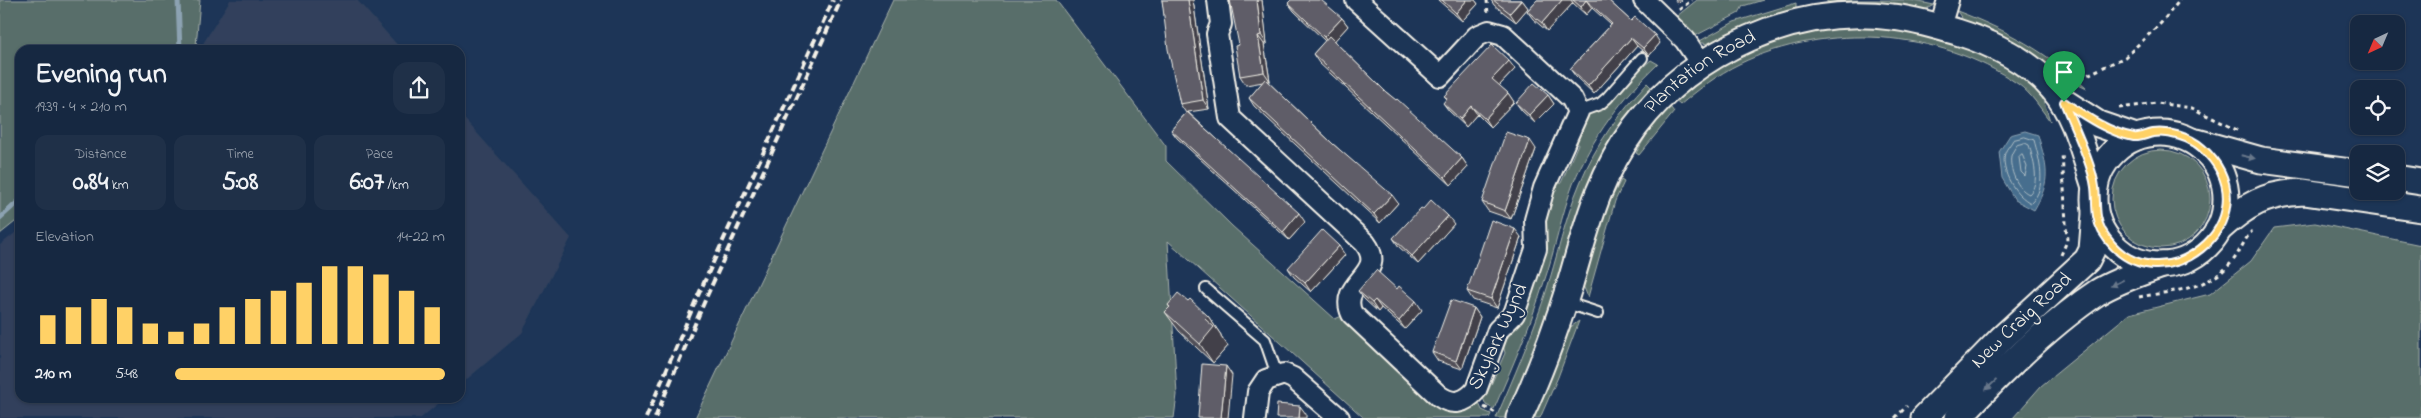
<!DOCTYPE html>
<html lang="en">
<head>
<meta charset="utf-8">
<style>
	:root { --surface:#162841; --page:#1f3048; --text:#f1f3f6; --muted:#9ea6b1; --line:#35445a; --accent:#ffd166 }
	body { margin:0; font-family:"Indie Flower",sans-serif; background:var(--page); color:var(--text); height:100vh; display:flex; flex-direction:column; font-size:19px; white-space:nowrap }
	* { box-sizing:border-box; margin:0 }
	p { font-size:16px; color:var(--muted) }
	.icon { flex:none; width:28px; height:28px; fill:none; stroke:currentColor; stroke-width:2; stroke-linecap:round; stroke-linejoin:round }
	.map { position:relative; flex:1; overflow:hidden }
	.panel { position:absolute; left:15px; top:45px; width:450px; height:358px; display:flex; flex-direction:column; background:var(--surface); border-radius:15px; box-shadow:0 1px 4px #0004,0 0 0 1px var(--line) }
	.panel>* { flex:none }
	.needle { width:32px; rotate:224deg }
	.buttons { position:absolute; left:2350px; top:15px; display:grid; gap:10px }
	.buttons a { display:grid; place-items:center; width:55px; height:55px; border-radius:10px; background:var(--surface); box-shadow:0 1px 4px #0004,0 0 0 1px var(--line); font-size:25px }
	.pin { position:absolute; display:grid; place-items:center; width:42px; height:42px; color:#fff; margin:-51px -21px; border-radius:50% 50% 50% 0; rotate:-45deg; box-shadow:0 0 5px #0007 }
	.pin .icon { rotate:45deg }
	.round { display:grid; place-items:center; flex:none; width:52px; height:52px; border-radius:15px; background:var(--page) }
	.head { display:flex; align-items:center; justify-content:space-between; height:85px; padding:0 20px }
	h1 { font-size:28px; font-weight:800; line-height:38px }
	.figures { display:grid; grid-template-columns:repeat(3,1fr); gap:8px; height:85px; padding:5px 20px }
	.figures div { display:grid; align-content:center; border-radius:12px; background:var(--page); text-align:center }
	.figures b { font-size:25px; font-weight:800 }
	.figures small { font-size:14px; font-weight:400 }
	.figures p { font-size:14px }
	.chart { height:140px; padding:10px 20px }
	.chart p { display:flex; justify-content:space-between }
	.chart svg { width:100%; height:90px; margin-top:5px; stroke:var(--accent); stroke-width:6 }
	ul { padding:0 20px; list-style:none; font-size:16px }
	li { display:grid; grid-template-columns:80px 60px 1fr; align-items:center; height:38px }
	li i { height:12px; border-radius:6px; background:var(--accent) }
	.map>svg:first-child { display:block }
</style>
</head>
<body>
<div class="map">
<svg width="2421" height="418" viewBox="0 0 2421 418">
	<rect width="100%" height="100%" fill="#1d3557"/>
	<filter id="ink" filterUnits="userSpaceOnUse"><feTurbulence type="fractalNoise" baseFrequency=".02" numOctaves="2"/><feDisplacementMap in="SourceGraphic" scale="10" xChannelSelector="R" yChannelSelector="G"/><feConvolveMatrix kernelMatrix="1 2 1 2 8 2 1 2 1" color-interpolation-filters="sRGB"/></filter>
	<g filter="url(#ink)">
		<path fill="#30415c" d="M230,0H357L402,50H199Z
			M460,114L571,238L522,333L460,385Z
			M20,229V398H445L421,418H0V245Z"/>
		<path fill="#596e6a" stroke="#a6b0a9" d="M0,0H200L196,46L193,50H20V218L0,234Z
			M893,0H1056L1166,146V161L1232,226L1335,319L1344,315L1436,404L1478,401L1482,410L1491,414L1489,418H1364L1168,241L1177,395L1174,418H695Z
			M1697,0H1763L1743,6L1739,13L1695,36L1677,16Z
			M1827,0H1910L1934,5L1922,11L1827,2Z
			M1796,3V8L1713,45L1698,42L1734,22Z
			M1957,11C2007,30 2047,52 2087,89L2055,74L1964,22Z
			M1867,26C1895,29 1924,32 1950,40C1975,49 2025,69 2039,92C2044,101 2047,111 2050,121C2040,108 2031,93 2018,84C1938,29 1826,22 1739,64C1718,74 1698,90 1680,105L1673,99L1692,83L1761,43L1822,29Z
			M1651,60L1658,64C1622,98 1592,137 1573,184C1561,216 1555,250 1544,282C1530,326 1512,367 1494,409L1486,405L1483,398L1486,396L1505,353L1501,337L1551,187L1561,183L1578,144L1575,134L1583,115C1615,102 1626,81 1651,60Z
			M1647,83L1654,90L1553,307L1508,418H1496C1514,377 1531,337 1545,295C1557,258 1565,218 1580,183C1596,144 1619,113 1647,83Z
			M1668,104L1674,112L1639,155L1636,153L1661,110Z
			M2112 199a49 49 0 1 1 98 0a49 49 0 1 1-98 0Z
			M1621,180L1624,182L1615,201L1588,297L1582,283L1598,224Z
			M2315,223L2421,245V418H2013L2041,386L2129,314L2210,294L2251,261L2274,228Z
			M1579,321L1558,377L1540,418H1529L1565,331Z"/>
		<path fill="#466e8e" stroke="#8ca2b2" d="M2025,131L2038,135C2047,167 2052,180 2034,210L2015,200L2002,178L1999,152L2010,135Z"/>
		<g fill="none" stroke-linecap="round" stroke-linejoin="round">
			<path stroke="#aebdc4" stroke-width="1" d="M2025,137L2034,140C2039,159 2048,187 2031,203C2016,196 2000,172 2005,153C2006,149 2011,144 2013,140Z
				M2025,143L2029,145C2033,159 2041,183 2029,194C2017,189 2009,169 2011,156C2012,152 2015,148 2017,145Z
				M2022,154L2027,167L2025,176L2021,172L2019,157Z"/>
			<path stroke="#8ca2b2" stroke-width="5" d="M178,0L180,50
				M0,218L20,200"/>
			<g stroke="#f4f1e8" stroke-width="14">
				<path id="service" d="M1578,112L1600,104L1607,98L1642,58
					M1206,289L1265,340L1277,375
					M1564,302L1598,313"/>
			</g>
			<g stroke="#f4f1e8" stroke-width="24">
				<path id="minor" d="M1218,0L1221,24L1217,34L1230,118L1365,243C1389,275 1337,282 1352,314L1439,396C1453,406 1465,403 1476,390L1498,330L1514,314L1536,249L1535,220L1544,188L1578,112L1572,99L1503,35L1489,31L1477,36L1440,76L1356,0
					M1644,0L1685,40L1701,64
					M1940,27L1948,0
					M1255,418L1258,392L1266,380L1284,374L1293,378L1339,418"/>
			</g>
			<g stroke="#f4f1e8" stroke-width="29">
				<g id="tertiary">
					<path d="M2064,102L2098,124L2136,137"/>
					<circle cx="2160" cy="199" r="66"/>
					<path d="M2197,142L2261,160L2359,173"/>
					<path d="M2396,178L2421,182"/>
					<path d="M2218,230C2246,205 2266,193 2304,192L2421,209"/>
					<path id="s1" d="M1519,418C1539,375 1556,329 1570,284C1587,226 1598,177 1635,127C1693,50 1796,4 1892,17C1914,19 1936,26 1957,32C1992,43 2029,61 2053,89C2076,115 2084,155 2095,187"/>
					<path id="s2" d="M1924,418L2001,339L2087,260L2092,250L2095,214"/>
					<path d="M1958,418C1998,375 2050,324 2098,292C2118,280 2140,273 2162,265"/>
				</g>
			</g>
			<path stroke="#f4f1e8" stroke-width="3" stroke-dasharray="4 4" stroke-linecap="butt" d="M1487,0L1488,15
				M1679,10L1692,0
				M2081,78L2125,57L2161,23L2180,0
				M2119,108L2157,103L2192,108L2239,131
				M2363,152L2377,154
				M2061,255L2067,241L2062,153
				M2139,297C2171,291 2207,290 2230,264C2239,255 2243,241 2252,231
				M1484,407L1496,413
				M1895,418L1907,406"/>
			<use href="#service" stroke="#1d3557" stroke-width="10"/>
			<use href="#minor" stroke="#1d3557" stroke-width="20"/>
			<use href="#tertiary" stroke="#1d3557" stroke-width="25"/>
			<path stroke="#f4f1e8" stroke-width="4" stroke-dasharray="8 4" stroke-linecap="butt" d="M646,418L696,300L833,0
				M655,418L706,298L841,0"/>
		</g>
		<path fill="#515059" stroke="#f4f1e8" d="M1162,0H1193L1209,109L1188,112L1305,222L1289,240L1177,138L1171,130L1186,113L1180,104Z
			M1262,0L1267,44H1264L1270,81H1267L1333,144L1398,203L1380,223L1254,106L1249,98L1263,82L1246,85L1240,76L1239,45Z
			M1438,0H1475L1478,4L1462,21Z
			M1491,0H1522L1528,8L1516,22L1494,5Z
			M1537,0H1608L1631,21L1660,43L1649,56L1637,46L1594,94L1576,77L1570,69L1611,25L1592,8L1586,15L1573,3L1547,31L1533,19L1527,11Z
			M1675,0H1682L1677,3Z
			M1288,3L1342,18L1348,26L1334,41L1386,92L1462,158L1468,167L1451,185L1319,63L1313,54L1325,41L1294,11Z
			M1515,69L1499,86L1508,93L1514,102L1490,127L1477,114L1466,127L1449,111L1443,103L1447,99L1444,96Z
			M1548,95L1554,104L1535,123L1522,111L1516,103Z
			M1536,149L1511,219L1488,211L1482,202Z
			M1423,209L1454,224L1418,264L1399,247L1393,238Z
			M1521,237L1497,308L1473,300L1467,291Z
			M1345,255L1311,292L1294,277L1288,268Z
			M1397,289L1422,310L1405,329L1381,308L1378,312L1364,299L1358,291Z
			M1188,301L1208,316L1221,335V336L1228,346L1213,363L1179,331L1165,312L1170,308L1168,305Z
			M1474,308L1480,317L1462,369L1438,361L1432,352Z"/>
		<path fill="#424149" stroke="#f4f1e8" d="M1188,0H1193L1209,109L1203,100Z
			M1257,0H1262L1267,44L1261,35Z
			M1467,0H1475L1478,4L1462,21L1456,13Z
			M1522,0L1528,8L1516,22L1510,13Z
			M1562,0H1571L1573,3L1547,31L1542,23Z
			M1586,0L1592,8L1586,15L1581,7Z
			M1342,18L1348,26L1330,46L1324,37Z
			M1655,35L1660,43L1649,56L1643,48Z
			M1258,36L1264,44L1270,81L1264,72Z
			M1631,38L1637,46L1594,94L1588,86Z
			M1509,61L1515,69L1498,87L1492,79Z
			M1508,93L1514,102L1490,127L1485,119Z
			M1548,95L1554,104L1535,123L1529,115Z
			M1471,106L1477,114L1466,127L1460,119Z
			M1530,140L1536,149L1511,219L1505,211Z
			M1462,158L1468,167L1451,185L1445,177Z
			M1392,195L1398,203L1380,223L1374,214Z
			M1299,213L1305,222L1289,240L1283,232Z
			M1448,216L1454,224L1418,264L1412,256Z
			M1515,229L1521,237L1497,308L1491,299Z
			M1339,246L1345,255L1311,292L1305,283Z
			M1375,300L1381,308L1378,312L1372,303Z
			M1416,301L1422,310L1405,329L1399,321Z
			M1474,308L1480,317L1462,369L1456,361Z
			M1208,316L1221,335V336L1228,346L1213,363L1200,344L1205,319Z
			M1226,366L1232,375L1228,418H1221Z
			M1300,406L1306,414V418H1299Z"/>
		<path fill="#5e5d68" stroke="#f4f1e8" d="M1162,0H1188L1203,100L1180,104L1168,49Z
			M1230,0H1257L1261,35L1258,36L1264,72L1240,76L1235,46L1239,45Z
			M1291,0H1321L1342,18L1324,37L1288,3Z
			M1442,0H1467L1456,13Z
			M1493,0H1521L1510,13Z
			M1537,0H1562L1542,23L1527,11Z
			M1573,0H1608L1631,21L1635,17L1655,35L1643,48L1631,38L1588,86L1570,69L1612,24L1586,0L1581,7Z
			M1329,36L1386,92L1396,100L1397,99L1462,158L1445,177L1313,54Z
			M1492,45L1509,61L1492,79L1508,93L1485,119L1471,106L1460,119L1443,103L1447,98L1444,96Z
			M1265,79L1333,144L1392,195L1374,214L1249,98Z
			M1534,83L1548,95L1529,115L1516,103Z
			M1187,112L1299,213L1283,232L1171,130Z
			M1506,132L1530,140L1505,211L1482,202Z
			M1431,200L1448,216L1412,256L1393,238L1421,208L1423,209Z
			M1491,220L1515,229L1491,299L1467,291Z
			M1322,230L1339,246L1305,283L1288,268Z
			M1376,270L1397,289L1399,286L1416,301L1399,321L1375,300L1372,303L1358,291Z
			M1178,293L1188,301L1190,299L1208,316L1205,319L1214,327L1200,344L1165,312L1170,307L1168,305Z
			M1451,300L1474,308L1456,361L1432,352Z
			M1202,364L1226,366L1221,418H1198Z
			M1277,404L1300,406L1299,418H1276Z"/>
		<defs><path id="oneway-solid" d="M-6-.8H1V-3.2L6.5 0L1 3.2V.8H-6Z" transform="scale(1.25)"/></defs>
		<g fill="#68778a">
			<use href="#oneway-solid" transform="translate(2248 157) rotate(13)"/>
			<use href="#oneway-solid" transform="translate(2117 283) rotate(154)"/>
			<use href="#oneway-solid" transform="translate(1991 385) rotate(137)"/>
		</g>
	</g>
	<g fill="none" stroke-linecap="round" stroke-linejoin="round" filter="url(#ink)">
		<g stroke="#fff" stroke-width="10">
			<path id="route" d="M2064,102C2085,116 2108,132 2134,137C2140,138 2147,134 2153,133C2169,131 2190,137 2202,148C2280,219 2154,318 2102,231C2094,216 2097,203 2095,187C2092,163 2073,125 2064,102Z"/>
		</g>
		<use href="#route" stroke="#ffd166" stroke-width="6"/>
	</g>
	<g text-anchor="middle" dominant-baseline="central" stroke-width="4" stroke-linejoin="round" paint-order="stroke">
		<g font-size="20" fill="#f4f1e8" stroke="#1d3557">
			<text stroke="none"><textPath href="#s1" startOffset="401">Plantation Road</textPath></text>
			<text stroke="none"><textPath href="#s2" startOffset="138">New Craig Road</textPath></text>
			<text transform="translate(1499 337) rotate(-65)">Skylark Wynd</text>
		</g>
	</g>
</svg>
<div class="buttons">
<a><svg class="needle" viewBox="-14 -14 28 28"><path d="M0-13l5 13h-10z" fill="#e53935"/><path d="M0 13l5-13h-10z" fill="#9ea6b1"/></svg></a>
<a><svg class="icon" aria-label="locate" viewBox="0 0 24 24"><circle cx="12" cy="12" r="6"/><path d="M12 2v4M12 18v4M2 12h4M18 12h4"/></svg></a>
<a><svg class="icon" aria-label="layers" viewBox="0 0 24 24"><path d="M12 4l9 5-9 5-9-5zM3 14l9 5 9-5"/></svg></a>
</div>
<div class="pin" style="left:2064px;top:102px;background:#1e9e55"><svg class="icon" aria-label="arrive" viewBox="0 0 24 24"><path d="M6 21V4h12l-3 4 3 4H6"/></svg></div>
<section class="panel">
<div class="head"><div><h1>Evening run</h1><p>19:39 · 4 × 210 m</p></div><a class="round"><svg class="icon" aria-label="share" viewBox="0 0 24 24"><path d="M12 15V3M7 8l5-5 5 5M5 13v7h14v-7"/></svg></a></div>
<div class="figures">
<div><p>Distance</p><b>0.84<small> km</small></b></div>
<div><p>Time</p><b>5:08</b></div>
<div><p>Pace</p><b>6:07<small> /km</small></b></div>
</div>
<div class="chart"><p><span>Elevation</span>14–22 m</p>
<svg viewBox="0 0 160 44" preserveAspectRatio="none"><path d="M5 44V30M15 44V26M25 44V22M35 44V26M45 44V34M55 44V38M65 44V34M75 44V26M85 44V22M95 44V18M105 44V14M115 44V6M125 44V6M135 44V10M145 44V18M155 44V26"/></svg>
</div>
<ul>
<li><b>210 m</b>5:48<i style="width:100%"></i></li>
</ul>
</section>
</div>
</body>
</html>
